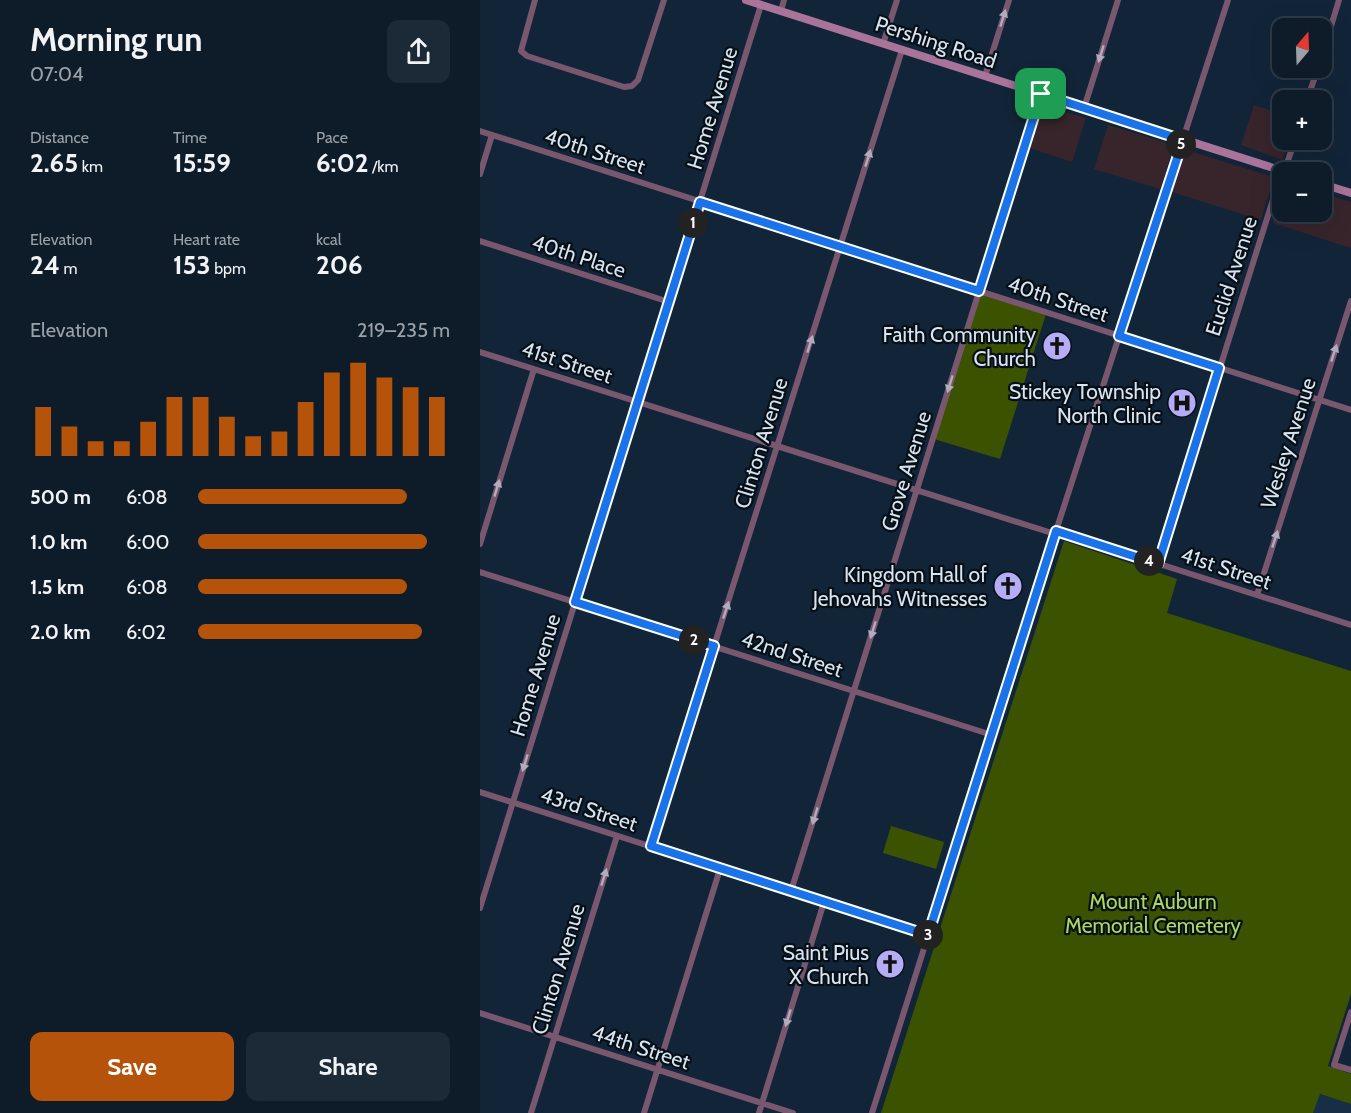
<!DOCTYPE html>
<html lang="en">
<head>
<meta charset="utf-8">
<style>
	:root { --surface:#0e1c2a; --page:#1c2936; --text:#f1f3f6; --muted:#9ba1a8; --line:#2e3a47; --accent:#b45309 }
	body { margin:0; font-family:Cabin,sans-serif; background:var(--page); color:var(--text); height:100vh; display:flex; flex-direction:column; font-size:22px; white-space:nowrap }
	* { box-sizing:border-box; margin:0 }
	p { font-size:20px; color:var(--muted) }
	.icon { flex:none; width:33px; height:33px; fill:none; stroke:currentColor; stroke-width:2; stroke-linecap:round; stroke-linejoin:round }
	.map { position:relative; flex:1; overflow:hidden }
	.drawer { display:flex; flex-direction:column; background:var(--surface); width:480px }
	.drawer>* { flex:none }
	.needle { width:39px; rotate:19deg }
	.tools { position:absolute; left:792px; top:18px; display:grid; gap:12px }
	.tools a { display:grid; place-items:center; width:60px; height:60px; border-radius:12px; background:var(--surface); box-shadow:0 6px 24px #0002,0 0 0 2px var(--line); font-size:30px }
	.pin { position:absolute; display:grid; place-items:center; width:51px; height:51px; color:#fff; margin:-26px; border-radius:12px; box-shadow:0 3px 9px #0006 }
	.km { position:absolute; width:30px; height:30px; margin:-15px; border-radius:50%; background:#222; color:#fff; font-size:16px; line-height:30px; text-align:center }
	.round { display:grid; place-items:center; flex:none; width:63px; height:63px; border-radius:12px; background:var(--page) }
	.headline { display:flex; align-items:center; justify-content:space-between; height:102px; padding:0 30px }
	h1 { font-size:33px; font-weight:800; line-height:45px }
	.stats { display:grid; grid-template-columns:repeat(3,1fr); gap:9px; height:102px; padding:6px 30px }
	.stats div { display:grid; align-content:center }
	.stats b { font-size:26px; font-weight:800 }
	.stats small { font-size:16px; font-weight:400 }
	.stats p { font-size:16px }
	.chart { height:168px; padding:12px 30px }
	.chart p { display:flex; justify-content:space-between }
	.chart svg { width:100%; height:108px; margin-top:6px; stroke:var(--accent); stroke-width:6 }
	.action { display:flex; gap:12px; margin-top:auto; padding:12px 30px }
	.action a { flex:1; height:69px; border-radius:12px; background:var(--accent); color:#fff; font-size:24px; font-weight:800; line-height:69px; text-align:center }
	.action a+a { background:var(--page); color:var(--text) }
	ul { padding:0 30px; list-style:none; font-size:20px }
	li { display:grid; grid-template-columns:96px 72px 1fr; align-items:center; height:45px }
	li i { height:15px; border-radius:8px; background:var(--accent) }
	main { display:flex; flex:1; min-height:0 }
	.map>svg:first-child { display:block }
</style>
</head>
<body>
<main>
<section class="drawer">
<div class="headline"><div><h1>Morning run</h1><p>07:04</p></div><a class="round"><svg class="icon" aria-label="share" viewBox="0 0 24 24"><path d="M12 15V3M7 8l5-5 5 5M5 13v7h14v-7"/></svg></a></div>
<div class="stats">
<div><p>Distance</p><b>2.65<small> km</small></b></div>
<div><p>Time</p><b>15:59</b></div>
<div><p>Pace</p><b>6:02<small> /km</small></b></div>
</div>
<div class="stats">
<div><p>Elevation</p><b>24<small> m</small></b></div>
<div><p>Heart rate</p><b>153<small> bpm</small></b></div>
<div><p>kcal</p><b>206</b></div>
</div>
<div class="chart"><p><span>Elevation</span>219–235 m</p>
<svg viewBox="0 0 160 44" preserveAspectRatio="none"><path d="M5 44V24M15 44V32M25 44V38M35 44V38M45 44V30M55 44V20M65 44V20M75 44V28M85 44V36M95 44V34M105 44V22M115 44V10M125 44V6M135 44V12M145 44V16M155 44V20"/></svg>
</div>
<ul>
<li><b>500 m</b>6:08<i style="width:83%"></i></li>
<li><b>1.0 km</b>6:00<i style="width:91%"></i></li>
<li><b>1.5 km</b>6:08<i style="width:83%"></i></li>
<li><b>2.0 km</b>6:02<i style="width:89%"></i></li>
</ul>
<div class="action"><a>Save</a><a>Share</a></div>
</section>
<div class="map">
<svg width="871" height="1113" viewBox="0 0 871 1113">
	<rect width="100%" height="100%" fill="#122538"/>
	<path fill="#37252b" d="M561,105L606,118L592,162L546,147Z
		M774,105L802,114V140H809L802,160L761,145Z
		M628,125L694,145L680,189L614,169Z
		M706,150L794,177L781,220L692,192Z
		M802,193V212H842V193L871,202V248L793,223Z"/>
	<path fill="#162e46" d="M839,1094L871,1104V1113H833Z"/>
	<path fill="#3b5300" d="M501,294L566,314L520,459L454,439Z
		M584,541L697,579L687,613L871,671V994L848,1066L871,1074V1104L840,1094L833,1113H401Z
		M411,826L464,842L456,869L403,853Z"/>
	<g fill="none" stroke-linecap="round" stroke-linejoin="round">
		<path stroke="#79576f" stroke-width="6" d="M55,0L41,51L47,56L144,87L152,86L158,80L184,0
			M301,11L304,0
			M403,44L417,0
			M842,56L859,0
			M505,76L529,0
			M827,100L838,68
			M604,108L638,0
			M0,131L871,410
			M804,172L815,140
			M0,174L12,135
			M0,241L189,302
			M0,352L575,534
			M576,531L871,625
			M0,544L54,369
			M678,564L802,171
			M0,572L512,735
			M777,595L871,301
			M0,792L448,935
			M171,846L422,50
			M311,891L561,94
			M0,908L281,5
			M871,1012L854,1065L871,1070
			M0,1013L313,1113
			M51,1113L137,836
			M164,1113L240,869
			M279,1113L344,902
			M392,1113L576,531L748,0"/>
		<path stroke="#a9739a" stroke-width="8" d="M266,0L806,172
			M842,184L871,193"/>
	</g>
	<defs><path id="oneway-solid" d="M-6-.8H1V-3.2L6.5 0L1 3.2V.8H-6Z" transform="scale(1.5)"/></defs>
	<g fill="#b2acbd">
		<use href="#oneway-solid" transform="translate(523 18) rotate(-73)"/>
		<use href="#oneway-solid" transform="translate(621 54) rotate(107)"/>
		<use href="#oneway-solid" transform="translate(388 158) rotate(-73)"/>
		<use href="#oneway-solid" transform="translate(330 344) rotate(-73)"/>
		<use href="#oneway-solid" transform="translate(854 353) rotate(-72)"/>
		<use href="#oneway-solid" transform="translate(470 384) rotate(107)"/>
		<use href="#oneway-solid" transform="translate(17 488) rotate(-73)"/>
		<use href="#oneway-solid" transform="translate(795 539) rotate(-72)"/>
		<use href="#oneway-solid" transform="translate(246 610) rotate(-72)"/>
		<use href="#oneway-solid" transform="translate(393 630) rotate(107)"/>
		<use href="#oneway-solid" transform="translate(45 763) rotate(107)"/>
		<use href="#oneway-solid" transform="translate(335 816) rotate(107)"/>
		<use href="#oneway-solid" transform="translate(124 877) rotate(-73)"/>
		<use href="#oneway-solid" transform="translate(308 1018) rotate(107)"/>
	</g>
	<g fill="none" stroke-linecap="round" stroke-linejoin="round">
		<g stroke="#fff" stroke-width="12">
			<path id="route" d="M561,94L703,140L639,336L739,368L678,564L576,531L448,935L171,846L234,646L95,602L220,202L499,291Z"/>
		</g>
		<use href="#route" stroke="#1a73e8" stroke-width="8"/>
	</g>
	<defs>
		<g id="church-disc" transform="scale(1.5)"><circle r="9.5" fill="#b5acf8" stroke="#060e16"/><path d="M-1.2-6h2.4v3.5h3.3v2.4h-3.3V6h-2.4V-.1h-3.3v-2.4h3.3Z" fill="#111"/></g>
		<g id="hospital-disc" transform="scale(1.5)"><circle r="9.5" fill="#b5acf8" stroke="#060e16"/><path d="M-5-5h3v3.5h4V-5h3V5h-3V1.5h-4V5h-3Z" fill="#111"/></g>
	</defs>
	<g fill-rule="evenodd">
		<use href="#church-disc" x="577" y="346"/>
		<use href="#hospital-disc" x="702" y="403"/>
		<use href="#church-disc" x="528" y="586"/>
		<use href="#church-disc" x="410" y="964"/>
	</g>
	<g text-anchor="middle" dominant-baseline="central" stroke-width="4.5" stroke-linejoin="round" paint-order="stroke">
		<g font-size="21" fill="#d8e4f1" stroke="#060e16">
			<text transform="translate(456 42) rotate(18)">Pershing Road</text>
			<text transform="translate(232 108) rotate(-73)">Home Avenue</text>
			<text transform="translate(115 151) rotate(18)">40th Street</text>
			<text transform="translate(99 256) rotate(18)">40th Place</text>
			<text transform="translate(751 276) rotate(-72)">Euclid Avenue</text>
			<text transform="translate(578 299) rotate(18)">40th Street</text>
			<text transform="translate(87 362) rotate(18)">41st Street</text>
			<text transform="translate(281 443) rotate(-73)">Clinton Avenue</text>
			<text transform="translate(808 443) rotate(-72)">Wesley Avenue</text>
			<text transform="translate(426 471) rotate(-73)">Grove Avenue</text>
			<text transform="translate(746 568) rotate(18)">41st Street</text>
			<text transform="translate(312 654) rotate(18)">42nd Street</text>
			<text transform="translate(55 675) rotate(-73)">Home Avenue</text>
			<text transform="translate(109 809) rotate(18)">43rd Street</text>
			<text transform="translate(78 969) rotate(-73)">Clinton Avenue</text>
			<text transform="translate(161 1047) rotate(18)">44th Street</text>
		</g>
		<g font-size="21" fill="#d8e4f1" stroke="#060e16" text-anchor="end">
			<text x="556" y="334">Faith Community<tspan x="556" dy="24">Church</tspan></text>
			<text x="681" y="391">Stickey Township<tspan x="681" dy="24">North Clinic</tspan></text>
			<text x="507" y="574">Kingdom Hall of<tspan x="507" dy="24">Jehovahs Witnesses</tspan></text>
			<text x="389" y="952">Saint Pius<tspan x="389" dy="24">X Church</tspan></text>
		</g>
		<g font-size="21" fill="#add75e" stroke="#060e16">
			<text x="673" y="901">Mount Auburn<tspan x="673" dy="24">Memorial Cemetery</tspan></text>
		</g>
	</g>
</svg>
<div class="tools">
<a><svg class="needle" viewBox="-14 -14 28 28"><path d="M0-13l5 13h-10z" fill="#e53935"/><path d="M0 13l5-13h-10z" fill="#9ba1a8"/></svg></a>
<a>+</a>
<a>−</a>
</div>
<div class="pin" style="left:561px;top:94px;background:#1e9e55"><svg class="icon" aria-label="arrive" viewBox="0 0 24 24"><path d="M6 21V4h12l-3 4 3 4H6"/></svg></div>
<b class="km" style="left:213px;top:223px">1</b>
<b class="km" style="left:214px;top:640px">2</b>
<b class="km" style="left:448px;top:935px">3</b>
<b class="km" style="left:669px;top:561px">4</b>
<b class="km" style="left:701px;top:144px">5</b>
</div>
</main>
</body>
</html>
